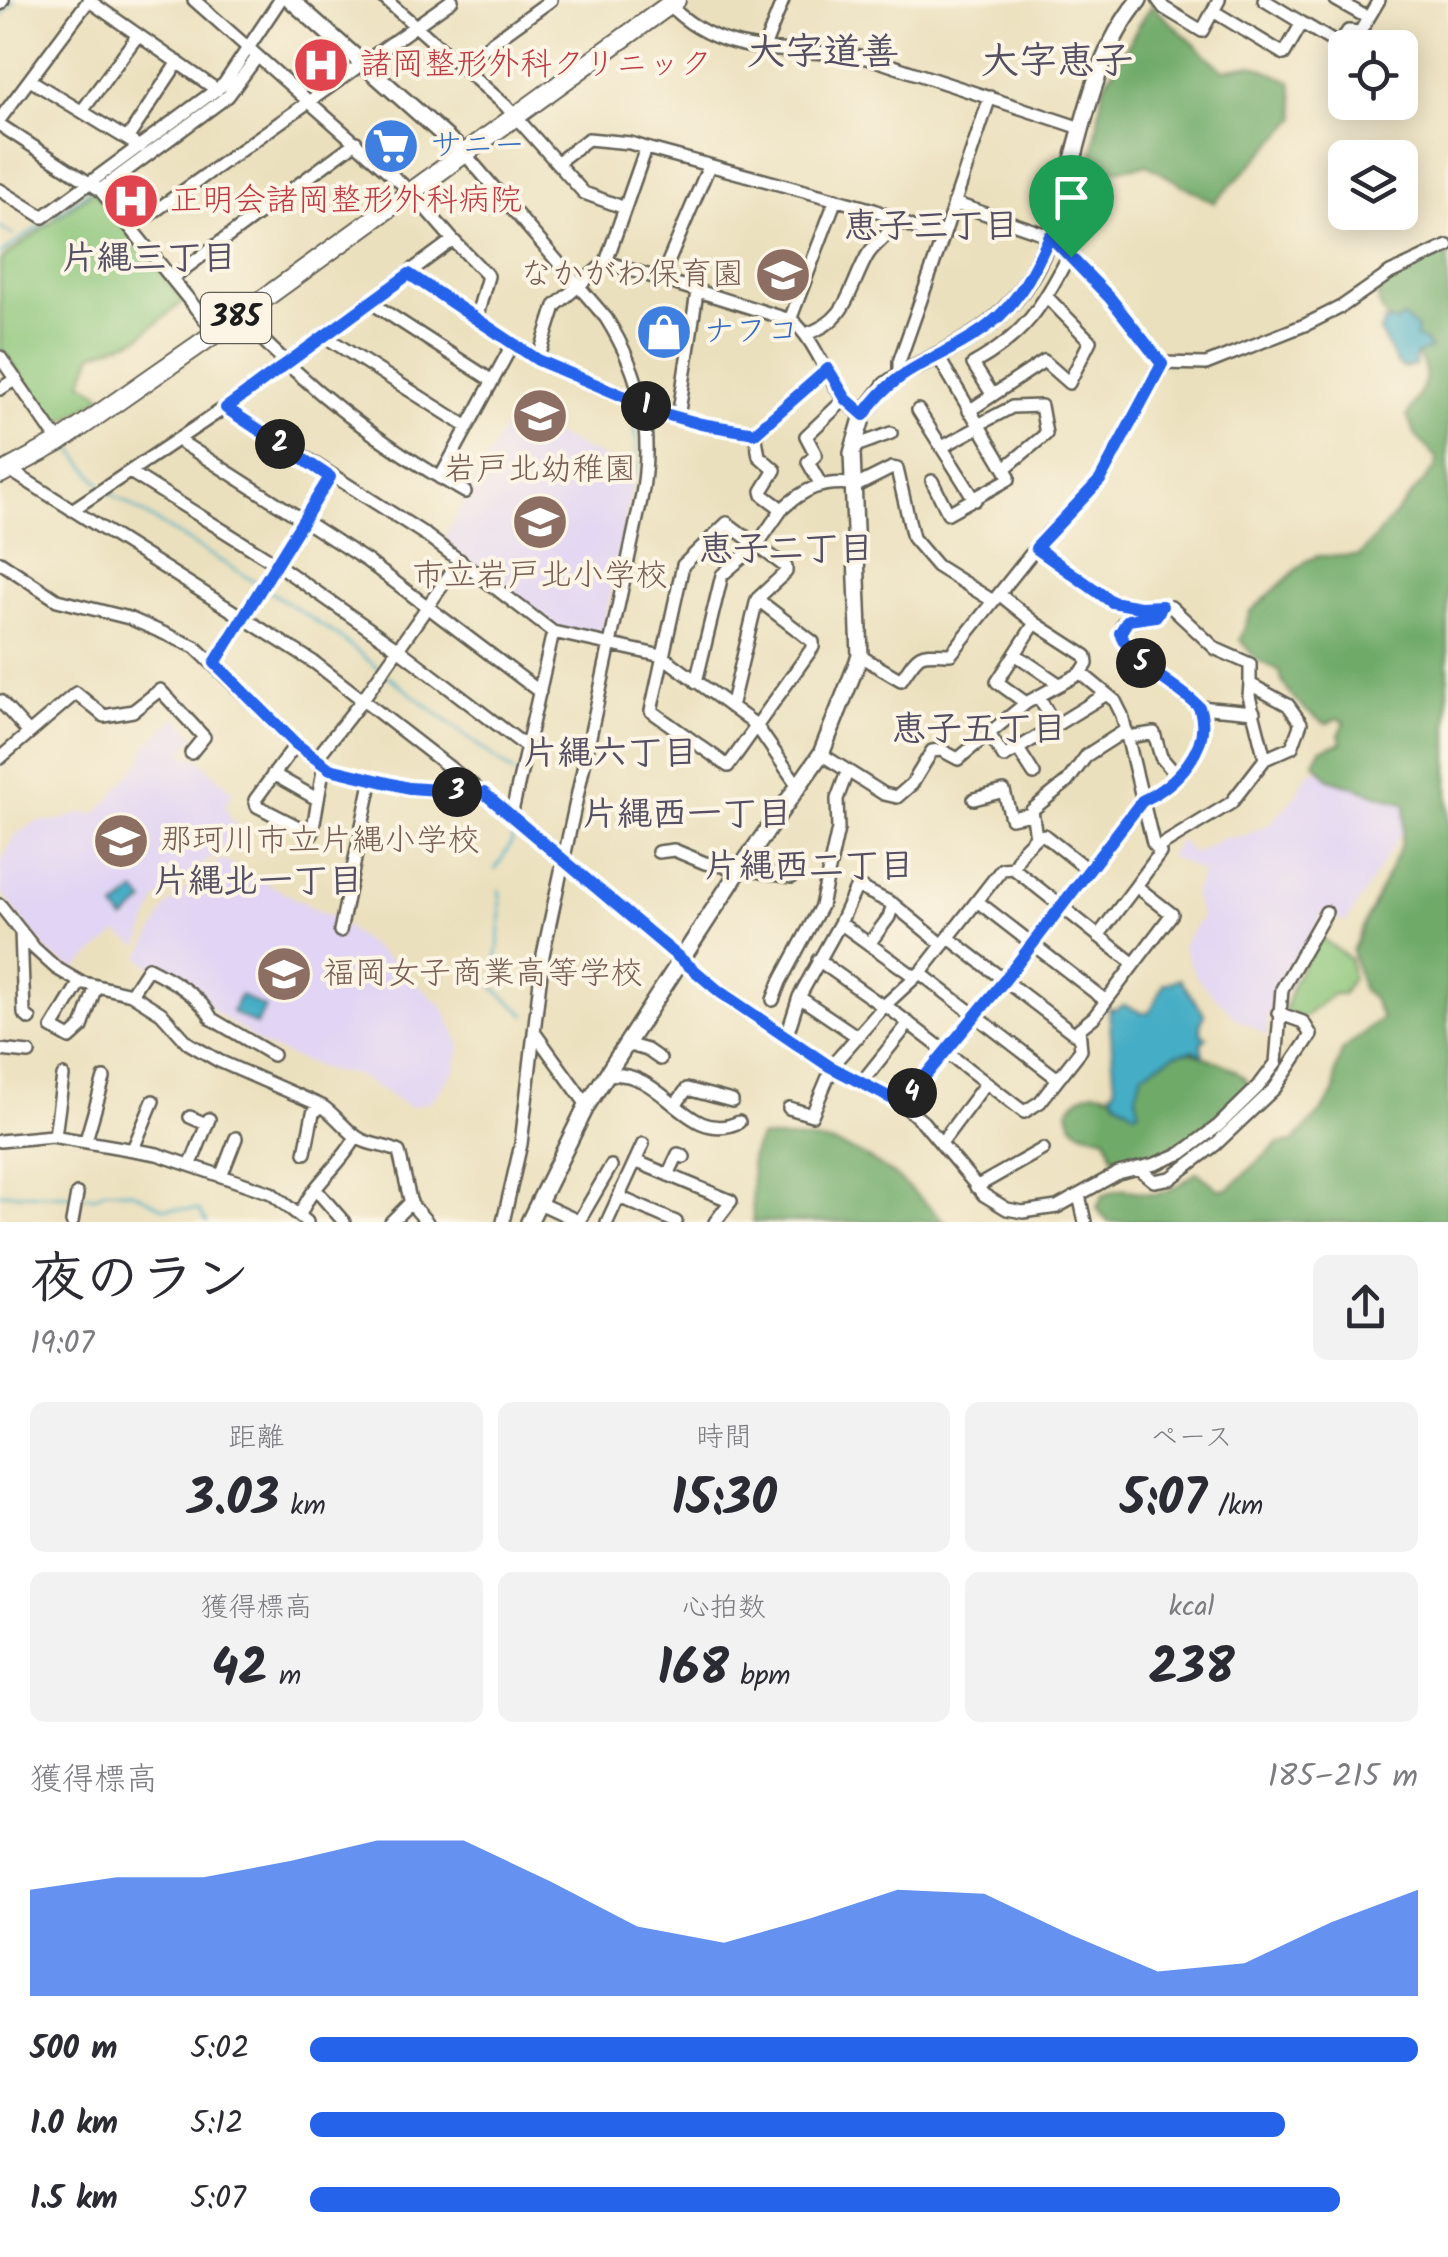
<!DOCTYPE html>
<html lang="ja">
<head>
<meta charset="utf-8">
<style>
	:root { --surface:#fff; --page:#f2f2f3; --text:#2b2b33; --muted:#7c7c81; --accent:#2563eb }
	body { margin:0; font-family:Kalam,"Klee One",sans-serif; background:var(--page); color:var(--text); height:100vh; display:flex; flex-direction:column; font-size:38px; white-space:nowrap }
	* { box-sizing:border-box; margin:0 }
	p { font-size:32px; color:var(--muted) }
	.icon { flex:none; width:55px; height:55px; fill:none; stroke:currentColor; stroke-width:2; stroke-linecap:round; stroke-linejoin:round }
	.map { position:relative; height:1222px; overflow:hidden }
	.panel { display:flex; flex-direction:column; background:var(--surface); flex:1 }
	.panel>* { flex:none }
	.buttons { position:absolute; left:1328px; top:30px; display:grid; gap:20px }
	.buttons a { display:grid; place-items:center; width:90px; height:90px; border-radius:15px; background:var(--surface); box-shadow:0 5px 25px #0003; font-size:50px }
	.pin { position:absolute; display:grid; place-items:center; width:85px; height:85px; color:#fff; margin:-102px -42px; border-radius:50% 50% 50% 0; rotate:-45deg; box-shadow:0 0 10px #0007 }
	.pin .icon { rotate:45deg }
	.km { position:absolute; width:50px; height:50px; margin:-25px; border-radius:50%; background:#222; color:#fff; font-size:28px; line-height:50px; text-align:center }
	.round { display:grid; place-items:center; flex:none; width:105px; height:105px; border-radius:15px; background:var(--page) }
	.head { display:flex; align-items:center; justify-content:space-between; height:170px; padding:0 30px }
	h1 { font-size:55px; font-weight:700; line-height:75px }
	.figures { display:grid; grid-template-columns:repeat(3,1fr); gap:15px; height:170px; padding:10px 30px }
	.figures div { display:grid; align-content:center; border-radius:15px; background:var(--page); text-align:center }
	.figures b { font-size:50px; font-weight:700 }
	.figures small { font-size:28px; font-weight:400 }
	.figures p { font-size:28px }
	.chart { height:280px; padding:20px 30px }
	.chart p { display:flex; justify-content:space-between }
	.chart svg { width:100%; height:180px; margin-top:10px; fill:var(--accent); opacity:.7 }
	ul { padding:0 30px; list-style:none; font-size:32px }
	li { display:grid; grid-template-columns:160px 120px 1fr; align-items:center; height:75px }
	li i { height:25px; border-radius:12px; background:var(--accent) }
	.map>svg:first-child { display:block }
</style>
</head>
<body>
<div class="map">
<svg width="1448" height="1222" viewBox="0 0 1448 1222">
	<rect width="100%" height="100%" fill="#fcf5e5"/>
	<filter id="ink" filterUnits="userSpaceOnUse"><feTurbulence type="fractalNoise" baseFrequency=".01" numOctaves="2"/><feDisplacementMap in="SourceGraphic" scale="20" xChannelSelector="R" yChannelSelector="G"/><feConvolveMatrix kernelMatrix="1 2 1 2 8 2 1 2 1" color-interpolation-filters="sRGB"/></filter>
	<filter id="wash" filterUnits="userSpaceOnUse"><feTurbulence type="fractalNoise" baseFrequency=".0048" numOctaves="4" result="noise"/><feDisplacementMap in="SourceGraphic" scale="40" xChannelSelector="R" yChannelSelector="G"/><feGaussianBlur stdDeviation="2.25" result="paint"/><feColorMatrix in="noise" values="0 0 0 0 0 0 0 0 0 0 0 0 0 0 0 0 0 1.4 0 .05"/><feComposite in="paint" operator="in"/></filter>
	<g filter="url(#wash)">
		<rect width="100%" height="100%" fill="#ebe0bd"/>
		<path fill="#e1d4f4" d="M511,415L635,472L601,638L555,629L443,541Z
			M177,717L196,737L185,747L183,754L196,757L233,792L225,805L231,821L238,824L225,847L157,899L139,946L118,933L75,969L49,954L0,890V866L15,835L37,822L61,820L82,813L97,814L142,760L146,746Z
			M1317,770L1414,800L1405,826L1346,923L1324,911L1276,1012L1267,1013V1036L1235,1017L1196,977L1182,945L1202,917L1193,895L1203,872L1168,856L1180,841L1194,854L1222,839L1243,836L1270,824L1298,793L1308,772Z
			M221,859L336,920L390,960L444,1008L460,1045L456,1068L431,1101L410,1107L354,1074L329,1071L264,1046L140,958L167,906Z"/>
		<path fill="#8bc579" stroke="#54704a" stroke-width="2.5" d="M94,190L184,301L138,338L93,354L82,382L103,396L57,426L0,347V260Z
			M1320,937L1350,959L1352,978L1343,994H1333L1303,1018L1285,1011L1294,980Z"/>
		<path fill="#70aa69" stroke="#466342" stroke-width="2.5" d="M1151,5L1223,70L1252,65L1291,81L1297,118L1214,203L1147,165L1090,174L1103,87Z
			M1448,250V1222H1108L1097,1208L1102,1196C1128,1184 1128,1192 1152,1194C1169,1194 1184,1181 1197,1172L1220,1190L1229,1188L1278,1144L1293,1142L1323,1110L1335,1091V1072L1342,1051L1382,1018L1372,997L1363,991L1352,951L1401,845L1406,804L1329,779L1314,762L1321,749L1342,743L1339,735L1345,722L1338,718L1326,724C1303,711 1285,694 1278,670L1256,659L1240,640L1250,612L1306,561L1317,556H1359L1435,468L1437,459L1417,437L1407,417C1411,404 1423,393 1425,380C1430,348 1376,328 1377,289L1402,270Z
			M1183,1049C1207,1058 1234,1064 1250,1085L1225,1115L1178,1152L1122,1168L1116,1165L1106,1137C1087,1131 1072,1136 1068,1110C1089,1082 1105,1089 1130,1106C1136,1064 1147,1065 1183,1049Z
			M760,1137C783,1139 808,1138 830,1143C876,1154 913,1190 945,1222H753L751,1158Z"/>
		<path fill="#45adc5" stroke="#306470" stroke-width="2.5" d="M1403,317L1417,329L1416,338L1424,340L1430,349L1416,354L1415,366L1403,368L1397,364L1380,332L1384,321L1396,322Z
			M136,891L145,902L124,920L115,909Z
			M1180,979L1205,1015L1200,1024L1202,1035L1207,1037L1201,1044L1203,1056L1194,1050L1176,1054L1142,1074L1136,1095L1139,1110L1136,1113L1116,1100L1111,1091L1115,1090L1109,1008L1114,1010L1124,1005L1143,1013L1150,1011L1164,984Z
			M240,995L265,1008L256,1025L232,1012Z"/>
		<g fill="none" stroke-linecap="round" stroke-linejoin="round">
			<path stroke="#45adc5" stroke-width="2.5" d="M0,18L14,0
				M256,48L267,29
				M54,216L92,188
				M0,227L13,235
				M0,254L48,220
				M471,322L505,345
				M0,349V350
				M33,395L56,427
				M632,406L637,440V474
				M72,449L100,484
				M110,493L258,584
				M268,590L338,636L378,668
				M387,675L514,773
				M495,870L512,842L511,829
				M499,890C505,916 495,959 494,988L526,1015
				M0,1193L74,1196
				M82,1196L95,1197L105,1190L133,1192L163,1208L199,1210L207,1222"/>
		</g>
	</g>
	<g filter="url(#ink)">
		<g fill="none" stroke-linecap="round" stroke-linejoin="round">
			<g stroke="#646154" stroke-width="16">
				<path id="minor" d="M88,0L217,90
					M386,0L505,105L584,193L625,208L646,148L630,143L588,139L558,162
					M1158,0L1164,8L1202,31L1219,0
					M1336,0L1368,18
					M667,3C729,67 798,42 875,60L1081,128
					M0,4L3,0
					M1213,11L1284,54L1302,23L1264,0
					M1302,23L1339,45L1348,31L1360,32L1379,0
					M763,50L783,0
					M461,65L551,0
					M30,80L140,147
					M82,111L138,35
					M0,119L89,0
					M0,125L100,190L215,332
					M127,139L178,62
					M646,148L874,210L942,240L990,97
					M465,154L606,318C642,375 654,433 641,500L543,955L521,1144L503,1222
					M0,190L43,217L224,84L280,0
					M100,190L228,96L257,57
					M954,203L1050,236L1110,298L1161,363L1206,364L1307,324L1341,307L1390,273L1448,246
					M625,208L606,262L555,306L538,360L665,414L701,424L755,433
					M131,228L452,0
					M453,240L488,276L476,319
					M606,262L793,321C822,347 830,396 863,415
					M409,274L538,360
					M172,278L356,142
					M661,279L709,166
					M370,302L491,380
					M240,316C305,387 380,445 465,492
					M790,320L836,199
					M806,334C849,320 848,290 867,256C875,242 888,239 896,219
					M324,336L466,426
					M0,357L59,442
					M899,376V362L942,240
					M0,389L16,379
					M992,394L973,364C1025,335 1043,306 1069,255
					M226,407L426,535L553,632L662,656L756,725L798,786
					M918,410L975,500
					M969,411L1044,361L1069,383L1090,341L1047,297
					M678,418L697,292
					M978,425L1012,407L1041,406L1046,434L1005,468
					M755,433L759,456L775,470L762,491L763,495L782,509C804,489 821,481 852,484
					M755,433L828,369
					M178,440L367,561L540,692
					M853,447L891,433
					M942,447L979,427
					M8,469L315,663L498,805L720,992L829,1066L902,1104L923,1122L984,1195L1007,1209L1023,1212L1057,1207L1118,1173L1155,1164L1182,1153L1218,1126L1258,1087L1276,1063L1282,989L1326,912
					M130,472L275,563L398,649L528,748
					M440,478L512,345
					M932,481L948,513L1009,479V476L937,355
					M821,485L808,462L816,455L806,436L845,399
					M852,488L892,468L897,469L913,538L937,566L993,601
					M72,510L226,407L453,240L411,192L194,0
					M727,523L786,567V572L757,599L813,642V647L728,766L651,711L683,565Z
					M0,562L57,600L129,618L195,647L296,744L331,769L409,788L483,793
					M999,594L1035,623L1086,656L1087,664L1081,673L1115,701L1122,715L1153,843L1157,848L1231,803L1265,759L1292,747L1301,723L1288,705L1250,684V664L1216,649L1171,607H1140L1112,602L1036,548
					M1162,607L1156,617L1123,623L1120,633L1128,650L1141,663L1199,707L1254,712
					M1015,654L1059,684
					M860,656L901,680C921,650 917,653 951,654L1047,534L1100,480L1161,363
					M215,663L330,477
					M696,682L722,575L757,545L782,509
					M1250,684L1249,696L1265,759
					M1038,696L1055,725
					M0,701L29,733
					M1026,703L997,682L1035,623
					M731,707L757,599
					M988,732L1004,757L1105,695
					M1128,737L1154,733L1161,757L1177,776
					M296,744L255,800L257,806L312,834L324,765
					M1018,749L1034,774
					M821,754L884,794L897,797L912,784L932,751L941,750L958,759L1026,703L1081,673
					M0,758L76,693L104,716L133,711L160,690L204,737L191,753
					M316,759L363,699L460,560
					M273,774L317,799
					M974,799L1004,791L1011,818L1032,814
					M511,816L553,632
					M1036,837L1044,835L1088,870
					M658,852L674,850L705,863L792,877
					M1013,868L1134,964L1172,914L1136,886L1098,936
					M1136,886L1160,853L1157,848
					M977,901L1106,1001
					M893,904L943,945
					M0,905L34,948L56,968L80,982L131,994L161,1013L188,1043L219,1061L322,1106C336,1115 346,1131 360,1139C372,1146 387,1145 399,1152L411,1204L427,1222
					M840,923L857,886L893,904L889,917L869,944
					M21,931L24,1014L30,1019
					M340,931L372,778
					M949,938L1080,1038
					M818,960L884,1007
					M920,973L1058,1079
					M80,982L52,1028L70,1038L82,1027L96,986
					M131,994L148,968C170,979 201,996 212,1019L273,1055
					M799,997L858,1037
					M773,1000L780,982L821,906L838,829L837,799L847,772
					M885,1005L1024,1112L1040,1102L1081,1050L1079,1029L1094,1017L1134,964
					M534,1032L587,1105
					M786,1038L799,997L840,923L915,977
					M626,1044L647,1050L660,1059
					M0,1050L29,1053
					M607,1075C664,1067 686,1147 739,1122
					M862,1082L909,1023
					M676,1104L687,1089L732,1101
					M902,1104L1004,981L1142,801C1175,785 1214,747 1199,707
					M789,1108L812,1115L834,1063L885,1005L923,970L1002,869L1013,868L1023,850L1036,837L1032,810L1067,782L1087,755L1126,730
					M190,1117L206,1124
					M55,1136L63,1076
					M86,1140L104,1078
					M0,1141L52,1136L157,1154L271,1193L307,1222
					M941,1143L986,1083
					M133,1149L153,1101
					M305,1153L313,1113L322,1106
					M635,1161L731,1201L715,1222
					M191,1164L209,1119
					M1138,1168L1154,1181L1171,1178L1216,1144L1275,1088L1311,1035L1303,1022L1278,1013
					M222,1174L236,1138
					M668,1175L678,1154L684,1157
					M976,1187L1043,1149
					M317,1191L344,1222
					M1079,1195L1085,1222
					M619,1197L676,1222
					M537,1202L580,1222
					M300,1216C311,1184 341,1166 356,1137
					M579,1221L611,1166
					M72,1222L77,1194
					M391,1222L411,1202
					M607,1222L643,1144"/>
			</g>
			<g stroke="#646154" stroke-width="20">
				<path id="major" d="M291,0L465,154
					M529,1222L587,1105L740,869L821,754L860,656L852,453L863,415L886,385L899,376C934,356 974,341 1003,312C1081,235 1066,88 1139,0"/>
			</g>
			<g stroke="#646154" stroke-width="22">
				<path id="highway" d="M0,474L59,442L240,316L676,0"/>
			</g>
			<use href="#minor" stroke="#fff" stroke-width="11"/>
			<use href="#major" stroke="#fff" stroke-width="15"/>
			<use href="#highway" stroke="#fff" stroke-width="18"/>
		</g>
	</g>
	<g fill="none" stroke-linecap="round" stroke-linejoin="round" filter="url(#ink)">
		<g stroke="#fff" stroke-width="20">
			<path id="route" d="M1050,236L1110,298L1162,364L1100,480L1036,548L1112,602L1140,607L1162,606L1156,616L1128,620L1120,633C1136,669 1172,680 1199,707C1214,747 1175,785 1142,801L1004,981L902,1104L829,1066L720,992L484,793L409,788L330,769L296,744L215,663L330,477L226,408L409,274L538,360L665,414L701,424L755,433L828,369L846,399L864,415C899,362 943,361 989,325C1019,302 1034,270 1050,236Z"/>
		</g>
		<use href="#route" stroke="#2563eb" stroke-width="12"/>
	</g>
	<defs>
		<g id="hospital-disc" transform="scale(2.875)"><circle r="9.5" fill="#e0444e" stroke="#fcf5e5"/><path d="M-5-5h3v3.5h4V-5h3V5h-3V1.5h-4V5h-3Z" fill="#fff"/></g>
		<g id="supermarket-disc" transform="scale(2.875)"><circle r="9.5" fill="#3f7fe0" stroke="#fcf5e5"/><path d="M-6-5.5h2.5l.6 2H6L4.5 2H-2.5L-4.4-4H-6ZM-1.5 3.2a1.3 1.3 0 1 0 .1 0ZM3 3.2a1.3 1.3 0 1 0 .1 0Z" fill="#fff"/></g>
		<g id="school-disc" transform="scale(2.875)"><circle r="9.5" fill="#8d6e63" stroke="#fcf5e5"/><path d="M0-5L7-2L0 1L-7-2ZM-4 1L0 2.5L4 1V4Q0 6-4 4Z" fill="#fff"/></g>
		<g id="shop-disc" transform="scale(2.875)"><circle r="9.5" fill="#3f7fe0" stroke="#fcf5e5"/><path d="M-5-2.5h2.3a2.7 3.5 0 0 1 5.4 0H5L5.5 6h-11ZM-1.5-2.5h3a1.5 2.3 0 0 0-3 0Z" fill="#fff"/></g>
	</defs>
	<g fill-rule="evenodd">
		<use href="#hospital-disc" x="321" y="65"/>
		<use href="#supermarket-disc" x="391" y="146"/>
		<use href="#hospital-disc" x="131" y="201"/>
		<use href="#school-disc" x="783" y="275"/>
		<use href="#shop-disc" x="664" y="332"/>
		<use href="#school-disc" x="540" y="416"/>
		<use href="#school-disc" x="540" y="522"/>
		<use href="#school-disc" x="121" y="841"/>
		<use href="#school-disc" x="284" y="974"/>
	</g>
	<g text-anchor="middle" dominant-baseline="central" stroke-width="8" stroke-linejoin="round" paint-order="stroke">
		<rect fill="#fcf5e5" stroke="#5f5d58" stroke-width="2.5" x="201" y="293" width="70" height="50" rx="8"/>
		<g font-size="30" font-weight="bold" fill="#1c1c1c">
			<text x="236" y="318">385</text>
		</g>
		<g font-size="32" fill="#be3a42" stroke="#fcf5e5" text-anchor="start">
			<text x="360" y="65">諸岡整形外科クリニック</text>
			<text x="170" y="201">正明会諸岡整形外科病院</text>
		</g>
		<g font-size="32" fill="#366cbe" stroke="#fcf5e5" text-anchor="start">
			<text x="430" y="146">サニー</text>
			<text x="703" y="332">ナフコ</text>
		</g>
		<g font-size="32" fill="#785e54" stroke="#fcf5e5">
			<text x="744" y="275" text-anchor="end">なかがわ保育園</text>
			<text x="540" y="470">岩戸北幼稚園</text>
			<text x="540" y="576">市立岩戸北小学校</text>
			<text x="160" y="841" text-anchor="start">那珂川市立片縄小学校</text>
			<text x="323" y="974" text-anchor="start">福岡女子商業高等学校</text>
		</g>
		<g font-size="35" font-weight="bold" fill="#544f63" stroke="#fcf5e5">
			<text x="931" y="228">恵子三丁目</text>
			<text x="149" y="260">片縄三丁目</text>
			<text x="786" y="551">恵子二丁目</text>
			<text x="979" y="731">恵子五丁目</text>
			<text x="610" y="755">片縄六丁目</text>
			<text x="687" y="816">片縄西一丁目</text>
			<text x="809" y="868">片縄西二丁目</text>
			<text x="258" y="883">片縄北一丁目</text>
		</g>
		<g font-size="38" font-weight="bold" fill="#544f63" stroke="#fcf5e5">
			<text x="823" y="54">大字道善</text>
			<text x="1057" y="63">大字恵子</text>
		</g>
	</g>
</svg>
<div class="buttons">
<a><svg class="icon" aria-label="locate" viewBox="0 0 24 24"><circle cx="12" cy="12" r="6"/><path d="M12 2v4M12 18v4M2 12h4M18 12h4"/></svg></a>
<a><svg class="icon" aria-label="layers" viewBox="0 0 24 24"><path d="M12 4l9 5-9 5-9-5zM3 14l9 5 9-5"/></svg></a>
</div>
<div class="pin" style="left:1071px;top:257px;background:#1e9e55"><svg class="icon" aria-label="arrive" viewBox="0 0 24 24"><path d="M6 21V4h12l-3 4 3 4H6"/></svg></div>
<b class="km" style="left:646px;top:406px">1</b>
<b class="km" style="left:280px;top:444px">2</b>
<b class="km" style="left:457px;top:792px">3</b>
<b class="km" style="left:912px;top:1093px">4</b>
<b class="km" style="left:1141px;top:663px">5</b>
</div>
<section class="panel">
<div class="head"><div><h1>夜のラン</h1><p>19:07</p></div><a class="round"><svg class="icon" aria-label="share" viewBox="0 0 24 24"><path d="M12 15V3M7 8l5-5 5 5M5 13v7h14v-7"/></svg></a></div>
<div class="figures">
<div><p>距離</p><b>3.03<small> km</small></b></div>
<div><p>時間</p><b>15:30</b></div>
<div><p>ペース</p><b>5:07<small> /km</small></b></div>
</div>
<div class="figures">
<div><p>獲得標高</p><b>42<small> m</small></b></div>
<div><p>心拍数</p><b>168<small> bpm</small></b></div>
<div><p>kcal</p><b>238</b></div>
</div>
<div class="chart"><p><span>獲得標高</span>185–215 m</p>
<svg viewBox="0 0 160 44" preserveAspectRatio="none"><path d="M0 44V18L10 15L20 15L30 11L40 6L50 6L60 16L70 27L80 31L90 25L100 18L110 19L120 29L130 38L140 36L150 26L160 18V44z"/></svg>
</div>
<ul>
<li><b>500 m</b>5:02<i style="width:100%"></i></li>
<li><b>1.0 km</b>5:12<i style="width:88%"></i></li>
<li><b>1.5 km</b>5:07<i style="width:93%"></i></li>
</ul>
</section>
</body>
</html>
